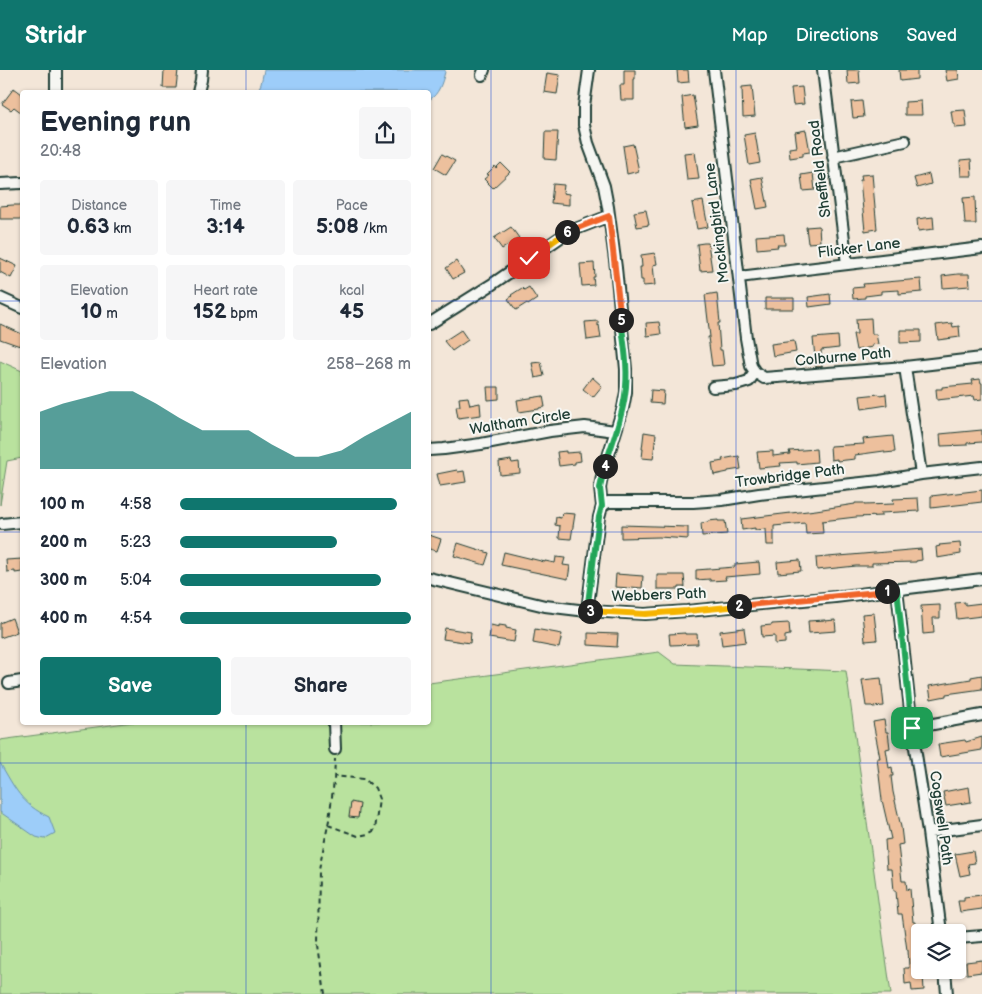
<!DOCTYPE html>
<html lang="en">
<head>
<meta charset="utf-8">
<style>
	:root { --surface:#fff; --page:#f6f6f7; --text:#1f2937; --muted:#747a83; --accent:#0f766e }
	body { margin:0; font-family:"Balsamiq Sans",sans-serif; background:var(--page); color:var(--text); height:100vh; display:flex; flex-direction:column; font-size:19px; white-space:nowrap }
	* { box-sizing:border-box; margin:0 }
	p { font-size:16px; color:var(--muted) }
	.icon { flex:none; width:28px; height:28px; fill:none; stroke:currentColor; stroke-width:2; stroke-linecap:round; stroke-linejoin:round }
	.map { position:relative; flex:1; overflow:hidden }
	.details { position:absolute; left:20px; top:20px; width:411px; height:635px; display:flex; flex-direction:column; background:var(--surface); border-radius:5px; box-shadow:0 1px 4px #0004 }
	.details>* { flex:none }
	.buttons { position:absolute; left:911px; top:854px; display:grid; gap:10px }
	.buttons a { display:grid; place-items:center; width:55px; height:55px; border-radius:5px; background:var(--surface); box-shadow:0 1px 4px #0004; font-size:25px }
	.pin { position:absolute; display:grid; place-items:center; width:42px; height:42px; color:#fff; margin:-21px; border-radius:10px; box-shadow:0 2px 8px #0006 }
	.km { position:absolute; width:25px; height:25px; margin:-12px; border-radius:50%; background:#222; color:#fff; font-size:14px; line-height:25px; text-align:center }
	.round { display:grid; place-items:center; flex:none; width:52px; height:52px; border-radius:5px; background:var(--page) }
	.overview { display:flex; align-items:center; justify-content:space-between; height:85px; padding:0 20px }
	h1 { font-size:28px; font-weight:600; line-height:38px }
	.metrics { display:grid; grid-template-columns:repeat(3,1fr); gap:8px; height:85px; padding:5px 20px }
	.metrics div { display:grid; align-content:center; border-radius:5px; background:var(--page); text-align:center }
	.metrics b { font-size:21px; font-weight:600 }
	.metrics small { font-size:14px; font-weight:400 }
	.metrics p { font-size:14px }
	.chart { height:140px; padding:10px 20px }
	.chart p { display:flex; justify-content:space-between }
	.chart svg { width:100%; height:90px; margin-top:5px; fill:var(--accent); opacity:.7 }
	.action { display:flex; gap:10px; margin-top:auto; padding:10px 20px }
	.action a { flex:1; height:58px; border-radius:5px; background:var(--accent); color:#fff; font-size:20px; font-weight:600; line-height:58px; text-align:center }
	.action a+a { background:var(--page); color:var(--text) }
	ul { padding:0 20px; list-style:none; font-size:16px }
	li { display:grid; grid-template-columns:80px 60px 1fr; align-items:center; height:38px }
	li i { height:12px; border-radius:6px; background:var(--accent) }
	header { display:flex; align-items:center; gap:30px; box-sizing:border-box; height:70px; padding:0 25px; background:var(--accent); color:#fff }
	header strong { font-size:24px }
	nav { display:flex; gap:28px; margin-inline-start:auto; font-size:18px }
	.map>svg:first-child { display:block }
</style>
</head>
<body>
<header>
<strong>Stridr</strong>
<nav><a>Map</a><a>Directions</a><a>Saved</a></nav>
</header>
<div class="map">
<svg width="982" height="924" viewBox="0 0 982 924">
	<rect width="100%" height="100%" fill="#f3e6d8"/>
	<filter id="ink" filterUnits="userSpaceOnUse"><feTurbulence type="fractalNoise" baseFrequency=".02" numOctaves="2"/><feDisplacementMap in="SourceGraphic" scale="10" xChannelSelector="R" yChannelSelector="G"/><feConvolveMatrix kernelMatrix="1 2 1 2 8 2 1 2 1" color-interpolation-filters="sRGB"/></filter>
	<g filter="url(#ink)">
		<path fill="#b9e29e" stroke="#6c9069" d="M0,291L22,301V388L7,391L0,435Z
			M659,582L675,594L846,601L891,924H0V670L133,652H429V613Z"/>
		<path fill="#9dcdf9" stroke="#6b93aa" d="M264,0H445V2C442,13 439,24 429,30V22H257L261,14Z
			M0,693C15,718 21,734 49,747L55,763L44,769L36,767L0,742Z"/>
		<path fill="#edc09d" stroke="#1f3d34" d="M164,0H178L176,18H163Z
			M624,0H635V9H634V30H621L620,15H624Z
			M677,0H688L689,12L678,13Z
			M847,0H859L860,13L848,14Z
			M899,0H917V9L900,11Z
			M945,0H958L959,9L947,11Z
			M547,3L560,5L557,24L544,22Z
			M752,16L755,46L743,47L742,17Z
			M802,17L804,34L793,35L791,18Z
			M14,18L22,24V43L14,37L11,40L2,34Z
			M693,25L698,55L685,57L682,27Z
			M862,31L864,47L853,48L851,32Z
			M921,31L922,45H905V32Z
			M965,40L967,57L955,58V54H953L951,41Z
			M806,60L810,82L803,83V86L790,88L789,78L797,77L795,62Z
			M545,62H558L556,90L544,89Z
			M755,63L760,93L749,95L744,65Z
			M633,74L639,101L627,104L623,76Z
			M695,82L699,109L687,110L684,83Z
			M442,84L455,91L446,105L434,98Z
			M971,89L972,106H961L960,90Z
			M501,93L510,102L493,118L484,109L489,105L487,104L495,96L496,98Z
			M813,103L815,120L803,121L801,105Z
			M872,104L877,159L865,161L860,110H862L861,105Z
			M929,104L931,114L917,118L914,108Z
			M762,107L768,137L757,139L751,109Z
			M553,114L564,115L563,123L569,124V135L551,133Z
			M975,127L976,154H965L963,128Z
			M703,131L708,157L697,159L692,133Z
			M13,135H22V149H0V136Z
			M646,140L649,155L637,157L634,142Z
			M933,147L934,159L918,161L917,149Z
			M819,156L820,172L808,173L806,157Z
			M511,157L519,168L502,179L494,168Z
			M784,164L785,175H777L778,177L757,179L756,166Z
			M704,173H708L712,200L700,201L697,174Z
			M655,183L657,194L653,195L655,215L643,216V210H641L640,197H642L641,185Z
			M0,188L17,196L11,208L0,202Z
			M456,191L464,203L453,209L446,198Z
			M594,193L595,207H593L594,215L582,216L580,194Z
			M958,204H969L970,216L943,218L942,206Z
			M921,209L922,222L899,224V220L881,221V224L865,226V228L853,229L852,218L864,217L863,214Z
			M529,217L537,229L528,235L527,233L516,240L508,229L512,226L511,225L522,218L524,220Z
			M717,223L720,253H718L720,280H722L724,295L712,296L708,267H710L705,225Z
			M830,224L831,234L809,237L808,227Z
			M765,228H794V239H765Z
			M871,248L872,264H876L878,274L872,275V277L856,280L853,264H857L856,249Z
			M598,251V256L599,255L601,268L587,270L585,252Z
			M659,252L661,264L647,266L646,253Z
			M952,253L953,257L959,256L960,267L938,270L936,255Z
			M0,254L22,264V271L20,276L0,269Z
			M461,260L468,270L452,281L444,271Z
			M900,260H921V272L900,273Z
			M838,266L839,278L821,280L822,297H816L813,268Z
			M794,271L796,282L773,286L771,274Z
			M541,292L544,306L535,308L532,293Z
			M592,307L602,316L593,327L583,319Z
			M980,309L981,313H982V329L975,330L974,326L937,330L936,319H942V317L973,314L972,310Z
			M487,317H499V329L488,330Z
			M651,320L664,321L663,334L650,333Z
			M879,324V325L886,324L887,335L862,339L860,326Z
			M543,326L545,337L539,338V339L519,342L517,330Z
			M468,327L470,335L480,333L481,345L458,348L456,336H460L459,328Z
			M982,360V372L967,373V375L941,376L940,364Z
			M644,362L656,364L653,389L642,388L643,379H642Z
			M893,366L895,382L884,383V381L855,385V389L837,391V389L831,390L830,376L864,374L863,369Z
			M816,379L817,392L797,394V392L780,393L781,396L759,398L757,382L773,381V386L790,384L789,381Z
			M566,381V383L580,382L581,391L575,392V394L559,396L557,382Z
			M739,386L741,399L728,401V402L714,405L712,393L723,391L722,389Z
			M511,390L512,393L519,392L520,403L500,405L499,392Z
			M457,400L458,402L464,401L466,412L440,416L437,404Z
			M982,420V432L931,438V426Z
			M918,428L919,441L881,443V446L856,447L822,451L823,463L806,464L805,453L774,456V475H767L766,459L755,460V458L742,460L741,449L816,440L855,434V433H864V435L894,434L893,429Z
			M562,443L575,444L571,469L559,468L560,456L555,455L556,447L561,448Z
			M718,450V451H725L727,464L702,466L701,453L708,452V451Z
			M621,455L688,457V469L659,467L621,468Z
			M429,465L441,469L437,481L429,479Z
			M458,473L489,483L485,495L454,486Z
			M960,473L961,484L937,488L936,477L940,476L939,475Z
			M921,479L922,490L916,491V492L872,493V496H856L817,500L816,488Z
			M504,482L545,492V491L555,493L556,487L565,488L563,495L570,496L568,509L501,495Z
			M22,489V502L15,503V501L7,502L6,490Z
			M800,490L801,501L778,503L777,492Z
			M759,492L760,504L725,507L726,510L710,511V509L696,510V500L735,497V494Z
			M616,504L643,506L642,518L631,517V518L615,517Z
			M657,505H684L685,517H679V519H657Z
			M965,532V535L982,533V546L957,549L955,533Z
			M940,535V548H933L934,563L923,564L921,536Z
			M874,543L877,570L865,571L862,544Z
			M12,548L17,562L0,568V553Z
			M825,550V551L835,550L836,561L809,563L808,551Z
			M789,553L790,565L785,566V573L775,574V566L762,567L761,556L772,555V554Z
			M491,555L499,557V555L506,556V558L516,560L514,572L489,568Z
			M445,558L471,562L470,573L443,569Z
			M744,558L746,572L722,575L720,561Z
			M535,559L562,564L559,578L533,573Z
			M588,563L618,564L617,577L588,575Z
			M685,563V564H697L698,574L670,575L669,564Z
			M982,605V619L946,624V626L931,629L929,616L971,609V607Z
			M881,608L884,636L873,637L872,636H866L862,610Z
			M884,650L886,662H888L890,678L886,679L889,698L892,697L893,706H891L893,722L901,757L903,774L898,775L902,811H906L907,820L910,819L913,852H915L916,863H918L920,879V900H921L922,905H923L924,920L912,921L911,913L905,914L904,898H909L908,880H907L902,844H898L896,821H894L892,799H887L885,770L891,769L882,730L877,688H880L873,652Z
			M982,667V680L940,687L938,674L965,670L966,672Z
			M969,717L971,732L946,736L943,722Z
			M351,732L360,734L358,748L349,747Z
			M973,781L975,793L968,794L970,804L960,806L955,784Z
			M982,825V839L960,842L958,831H964V827Z
			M982,890V902L967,904L966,892Z"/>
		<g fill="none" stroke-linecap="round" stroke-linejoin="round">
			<g stroke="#1f3d34" stroke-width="14">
				<path id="street" d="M714,0L746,268L751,296L755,302
					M823,0L847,194
					M482,5L484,0
					M56,22V0
					M198,22L201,10L202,0
					M833,87L905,71
					M0,114L22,113
					M739,207L982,178
					M0,228L22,238
					M429,254L491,215L568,162L609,146
					M905,297L921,404
					M713,317L736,315L749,311L755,302L764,308L905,297L982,288
					M429,380L444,379L481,374L550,361L585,357L615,361
					M602,436L608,432H693L722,430L759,424L880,411L921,404L982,397
					M2,454L22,452
					M429,508L545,536L587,541L645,544L687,541L835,527L982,509
					M897,519L912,658L928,762L941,862
					M587,541L599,447L602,436L600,418L602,406L623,338L626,322V299L616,198L608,137L604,116L588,73L584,55V36L589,0
					M9,613L22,611
					M334,652L335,679
					M912,658L982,645
					M928,762L982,755
					M958,868L982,866
					M945,900L947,924"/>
			</g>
			<path stroke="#1f3d34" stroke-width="2" stroke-dasharray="5 4" stroke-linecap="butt" d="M328,755L358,766L368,764L375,760L379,729L375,718L364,709L334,706
				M325,924L318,875L319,800L329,750L334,711L335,689"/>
			<use href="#street" stroke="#f6f6f2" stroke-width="10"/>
		</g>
	</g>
	<g fill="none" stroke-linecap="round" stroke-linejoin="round" filter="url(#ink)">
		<g stroke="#fff" stroke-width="10">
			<path id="split-1" d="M887,521L897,519L912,658"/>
		</g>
		<g stroke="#fff" stroke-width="10">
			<path id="split-2" d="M739,536L887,521"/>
		</g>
		<g stroke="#fff" stroke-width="10">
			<path id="split-3" d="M590,541L645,544L687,541L739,536"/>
		</g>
		<g stroke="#fff" stroke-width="10">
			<path id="split-4" d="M590,541H587L599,447L602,436L600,418L605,396"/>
		</g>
		<g stroke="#fff" stroke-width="10">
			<path id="split-5" d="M605,396C612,373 622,349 625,325C629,300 624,274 621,250"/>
		</g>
		<g stroke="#fff" stroke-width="10">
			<path id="split-6" d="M567,162L609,146L621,250"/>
		</g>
		<g stroke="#fff" stroke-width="10">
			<path id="split-7" d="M529,188L567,162"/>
		</g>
		<use href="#split-1" stroke="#22a559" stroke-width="6"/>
		<use href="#split-2" stroke="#f0652b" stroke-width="6"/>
		<use href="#split-3" stroke="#f5b400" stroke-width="6"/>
		<use href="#split-4" stroke="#22a559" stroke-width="6"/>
		<use href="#split-5" stroke="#22a559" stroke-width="6"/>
		<use href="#split-6" stroke="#f0652b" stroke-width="6"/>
		<use href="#split-7" stroke="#f5b400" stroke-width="6"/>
	</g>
	<path fill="none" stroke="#1d4ed8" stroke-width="1" stroke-opacity="0.55" d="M246,0V22M491,0V924M736,0V924M0,231H22M429,231H982M0,462H22M429,462H982M246,652V924M0,693H982"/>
	<g text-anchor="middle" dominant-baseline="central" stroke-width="4" stroke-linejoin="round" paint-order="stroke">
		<g font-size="15" fill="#1f3d34" stroke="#f6f6f2">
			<text transform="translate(820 99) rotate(-97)">Sheffield Road</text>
			<text transform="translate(717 153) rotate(-97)">Mockingbird Lane</text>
			<text transform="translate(859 178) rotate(-7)">Flicker Lane</text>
			<text transform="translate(843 287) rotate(-5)">Colburne Path</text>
			<text transform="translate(520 352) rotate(-9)">Waltham Circle</text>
			<text transform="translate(790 406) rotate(-7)">Trowbridge Path</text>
			<text transform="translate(659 525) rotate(-2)">Webbers Path</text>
			<text transform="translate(941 748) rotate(82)">Cogswell Path</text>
		</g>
	</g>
</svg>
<div class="buttons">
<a><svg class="icon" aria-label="layers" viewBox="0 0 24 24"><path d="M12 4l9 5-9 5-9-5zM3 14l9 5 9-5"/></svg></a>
</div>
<div class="pin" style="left:912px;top:658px;background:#1e9e55"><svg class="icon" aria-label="arrive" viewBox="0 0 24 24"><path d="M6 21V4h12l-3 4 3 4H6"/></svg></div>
<div class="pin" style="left:529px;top:188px;background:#d93025"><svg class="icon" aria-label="check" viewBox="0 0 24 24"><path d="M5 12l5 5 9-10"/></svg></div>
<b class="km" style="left:887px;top:521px">1</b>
<b class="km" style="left:739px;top:536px">2</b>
<b class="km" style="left:590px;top:541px">3</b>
<b class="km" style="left:605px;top:396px">4</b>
<b class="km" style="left:621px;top:250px">5</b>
<b class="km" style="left:567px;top:162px">6</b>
<section class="details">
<div class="overview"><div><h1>Evening run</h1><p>20:48</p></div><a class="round"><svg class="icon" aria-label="share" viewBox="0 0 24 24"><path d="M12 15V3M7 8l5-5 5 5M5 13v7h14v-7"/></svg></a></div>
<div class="metrics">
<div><p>Distance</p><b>0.63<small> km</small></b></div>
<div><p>Time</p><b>3:14</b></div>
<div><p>Pace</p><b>5:08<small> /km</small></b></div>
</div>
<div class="metrics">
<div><p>Elevation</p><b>10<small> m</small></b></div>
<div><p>Heart rate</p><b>152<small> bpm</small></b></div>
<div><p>kcal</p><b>45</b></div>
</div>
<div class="chart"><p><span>Elevation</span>258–268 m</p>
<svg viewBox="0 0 160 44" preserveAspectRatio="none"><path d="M0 44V16L10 12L20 9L30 6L40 6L50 12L60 19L70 25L80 25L90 25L100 32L110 38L120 38L130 35L140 28L150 22L160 16V44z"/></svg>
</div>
<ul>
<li><b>100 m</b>4:58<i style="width:94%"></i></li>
<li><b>200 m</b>5:23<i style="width:68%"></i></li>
<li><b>300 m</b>5:04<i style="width:87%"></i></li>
<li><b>400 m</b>4:54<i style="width:100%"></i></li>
</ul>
<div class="action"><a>Save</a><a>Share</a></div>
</section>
</div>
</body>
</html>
